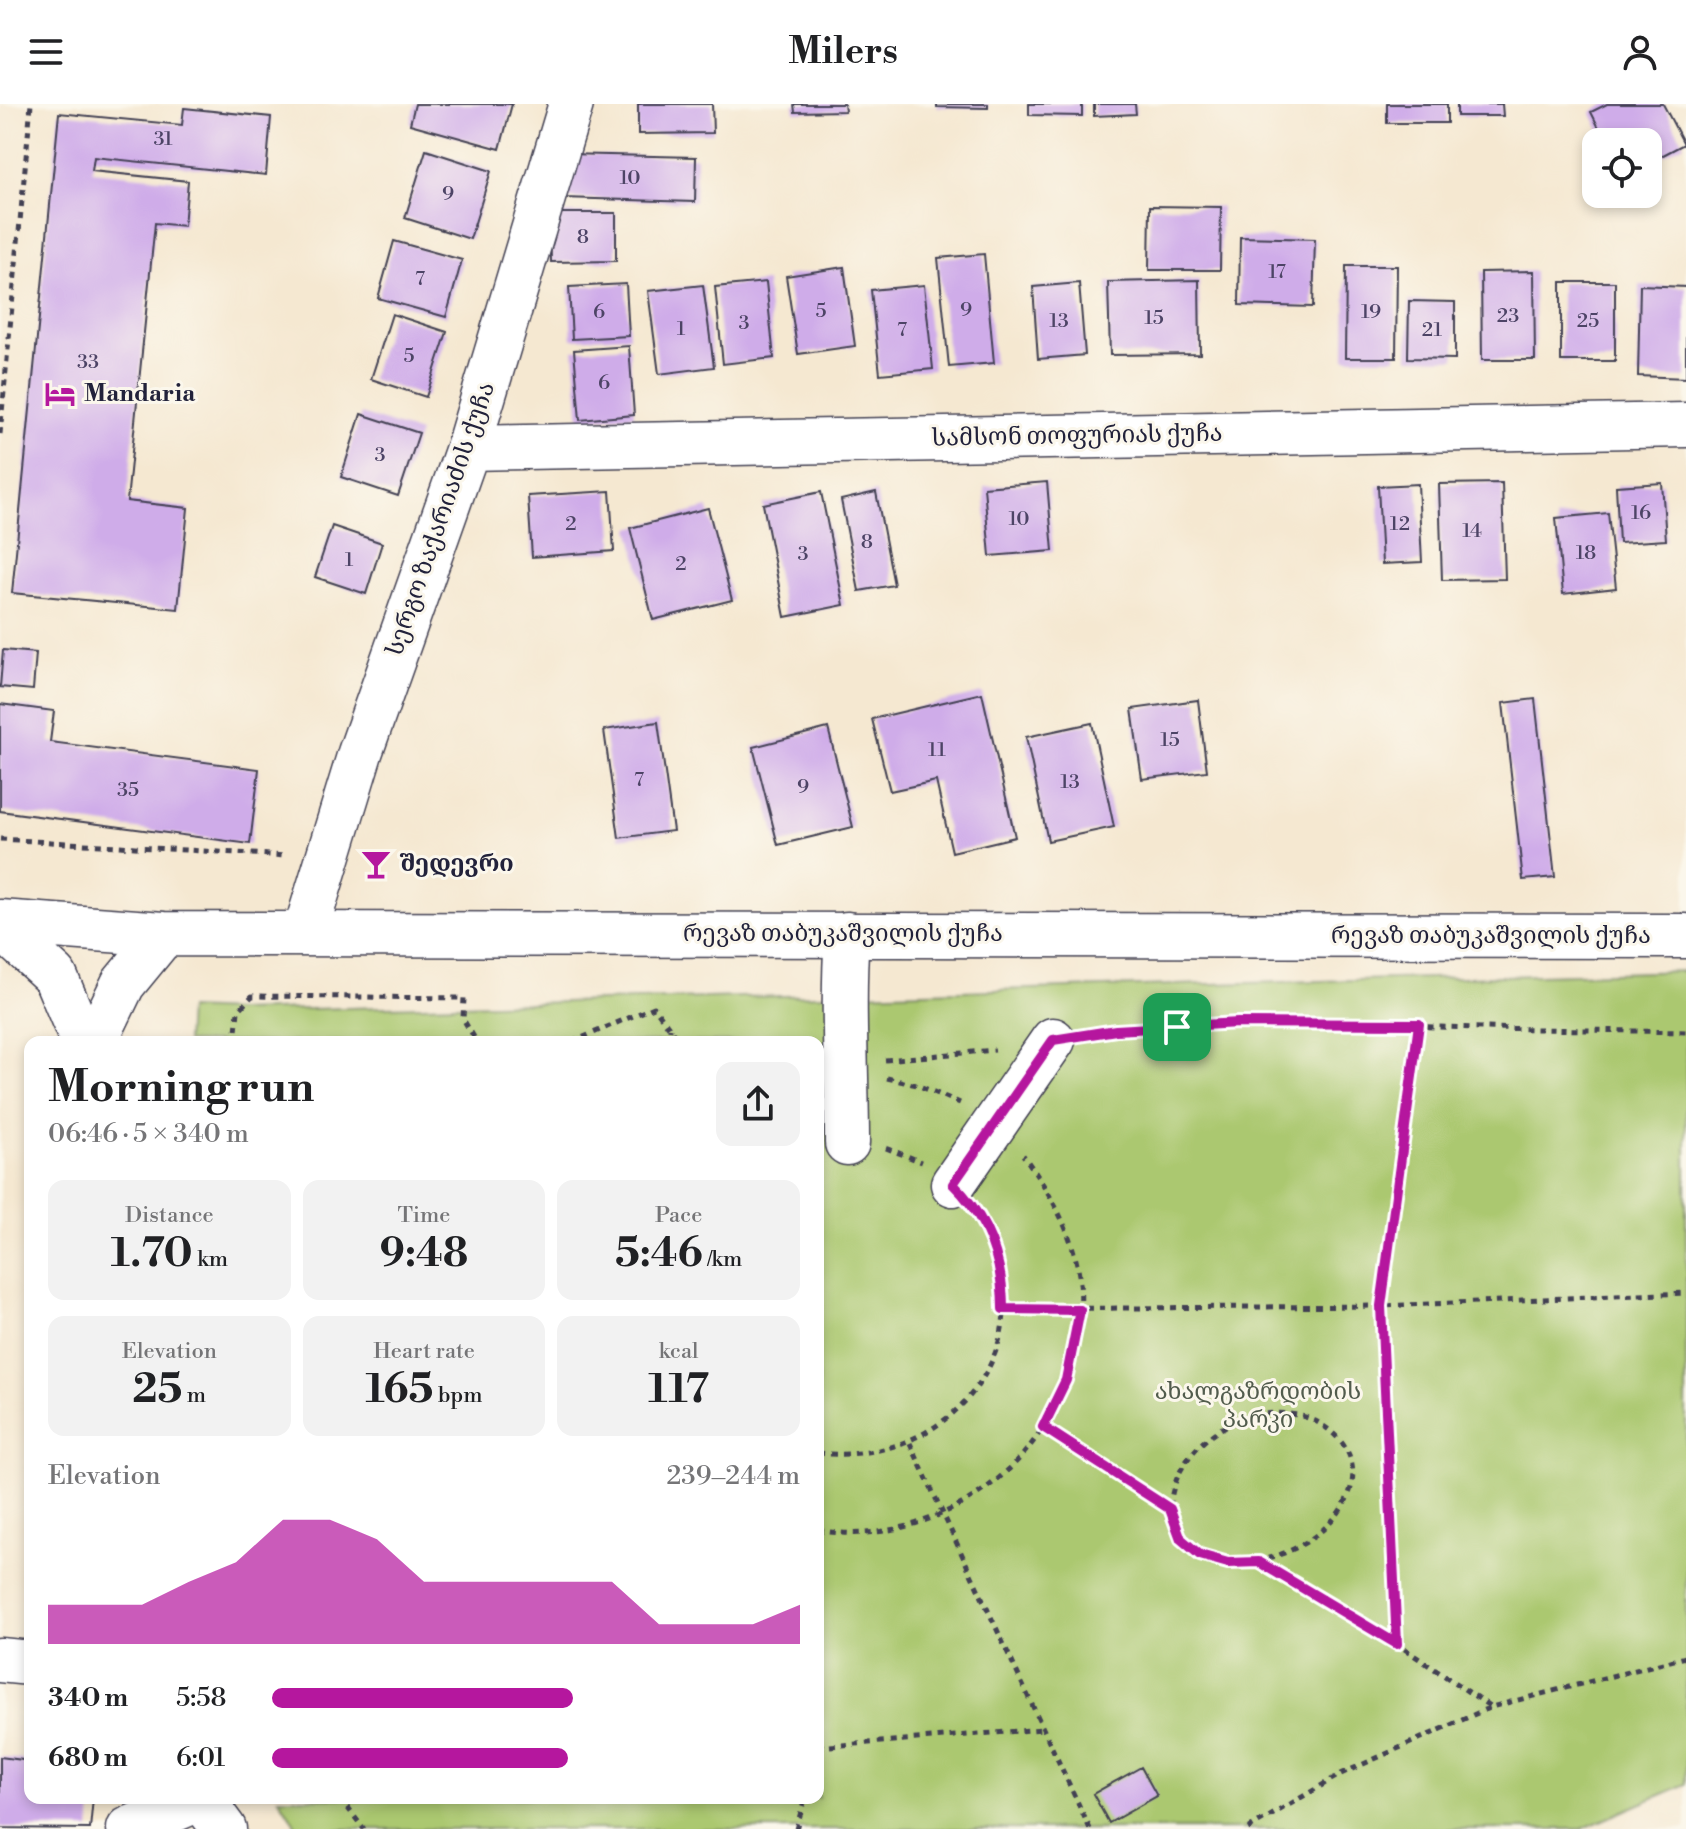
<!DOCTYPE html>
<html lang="en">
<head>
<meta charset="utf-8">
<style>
	:root { --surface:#fff; --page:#f2f2f2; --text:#202124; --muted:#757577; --accent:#b5179e }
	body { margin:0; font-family:"Libre Bodoni","Noto Serif Georgian",serif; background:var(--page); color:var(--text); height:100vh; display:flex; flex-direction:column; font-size:30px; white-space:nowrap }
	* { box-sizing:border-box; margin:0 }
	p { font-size:26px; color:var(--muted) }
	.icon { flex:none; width:44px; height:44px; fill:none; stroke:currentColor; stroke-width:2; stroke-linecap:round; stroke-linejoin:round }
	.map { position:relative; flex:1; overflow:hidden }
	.side { position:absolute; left:24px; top:932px; width:800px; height:768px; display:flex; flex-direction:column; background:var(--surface); border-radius:16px; box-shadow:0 4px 12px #0003 }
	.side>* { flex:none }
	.buttons { position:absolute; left:1582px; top:24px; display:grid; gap:16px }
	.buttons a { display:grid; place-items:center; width:80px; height:80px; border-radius:16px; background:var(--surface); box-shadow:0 4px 12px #0003; font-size:40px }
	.pin { position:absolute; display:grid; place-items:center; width:68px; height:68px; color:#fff; margin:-34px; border-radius:16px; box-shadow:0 4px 12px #0006 }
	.round { display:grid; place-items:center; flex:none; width:84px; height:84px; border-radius:16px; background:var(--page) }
	.summary { display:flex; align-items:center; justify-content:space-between; height:136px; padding:0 24px }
	h1 { font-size:44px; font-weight:700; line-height:60px }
	.figures { display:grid; grid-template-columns:repeat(3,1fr); gap:12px; height:136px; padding:8px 24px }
	.figures div { display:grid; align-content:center; border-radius:16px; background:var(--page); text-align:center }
	.figures b { font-size:40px; font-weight:700 }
	.figures small { font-size:22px; font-weight:400 }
	.figures p { font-size:22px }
	.chart { height:224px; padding:16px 24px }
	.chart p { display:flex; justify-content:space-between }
	.chart svg { width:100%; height:144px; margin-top:8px; fill:var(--accent); opacity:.7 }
	ul { padding:0 24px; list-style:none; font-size:26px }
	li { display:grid; grid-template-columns:128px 96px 1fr; align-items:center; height:60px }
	li i { height:20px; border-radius:10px; background:var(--accent) }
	header { display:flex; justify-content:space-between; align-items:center; height:104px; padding:0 24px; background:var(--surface); font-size:36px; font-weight:700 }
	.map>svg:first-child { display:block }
</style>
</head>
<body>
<header><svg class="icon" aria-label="menu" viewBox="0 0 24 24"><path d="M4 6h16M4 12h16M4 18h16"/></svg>Milers<svg class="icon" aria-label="person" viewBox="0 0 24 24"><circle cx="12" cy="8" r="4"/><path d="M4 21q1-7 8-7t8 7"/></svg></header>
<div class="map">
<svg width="1686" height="1725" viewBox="0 0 1686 1725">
	<rect width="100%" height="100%" fill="#fbf7ec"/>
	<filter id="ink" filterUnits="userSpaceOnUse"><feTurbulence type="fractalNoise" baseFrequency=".0125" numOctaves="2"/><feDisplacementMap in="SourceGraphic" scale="16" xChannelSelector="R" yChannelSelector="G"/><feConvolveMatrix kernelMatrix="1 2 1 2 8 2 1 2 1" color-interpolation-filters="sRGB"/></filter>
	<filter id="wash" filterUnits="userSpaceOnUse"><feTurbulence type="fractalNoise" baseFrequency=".006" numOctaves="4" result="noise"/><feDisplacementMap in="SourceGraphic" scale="32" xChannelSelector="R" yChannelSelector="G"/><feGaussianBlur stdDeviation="1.8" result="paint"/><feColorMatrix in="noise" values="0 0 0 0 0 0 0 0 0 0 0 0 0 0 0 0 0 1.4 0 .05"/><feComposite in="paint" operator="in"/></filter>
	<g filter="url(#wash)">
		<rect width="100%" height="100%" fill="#f5e8d1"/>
		<path fill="#abc86f" stroke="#667555" stroke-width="2" d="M1686,867V1680L1582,1725H298L279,1694H818V938H186L188,905L238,907Z"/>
		<g id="blocks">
			<path fill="#cface9" d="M415,0H512L500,45L410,20Z
				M638,0H712L713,29L638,30Z
				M794,0H844L845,7L795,8Z
				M937,0H988V4L937,3Z
				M1029,0H1082V12L1029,11Z
				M1094,0H1135L1136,10L1094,12Z
				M1387,0H1447V19H1387Z
				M1457,0H1502L1503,12H1457Z
				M1607,0H1663L1684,40L1648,59V38H1606L1591,8Z
				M184,4L271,13L266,71L94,53L92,67L188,77L184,122L155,119L127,397L188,404L178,505L12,489L59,9L182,21Z
				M426,46L491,67L470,135L405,114Z
				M565,50L696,53L695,98L563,94Z
				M1150,102L1221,103L1220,166H1149Z
				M550,109H616V157L551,158Z
				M1240,133L1315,135L1313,203L1239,201Z
				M394,137L462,156L446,213L378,194Z
				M984,150L994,259L949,263L938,154Z
				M1346,162H1397L1396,254H1345Z
				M844,163L855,242L798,250L786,172Z
				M1534,167L1535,256H1482L1481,168Z
				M1199,176L1200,250L1110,251L1108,178Z
				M766,178L774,254L723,260L715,183Z
				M1561,178H1615V257H1561Z
				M1079,179L1085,251L1038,255L1033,183Z
				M626,180L629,232L572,235L569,183Z
				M703,181L714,263L659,270L648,187Z
				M924,181L933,265L880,270L871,186Z
				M1640,181L1686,183V274L1638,272Z
				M1409,197L1455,198V255L1408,254Z
				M392,210L447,228L426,293L371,275Z
				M629,242L634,311L580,316L574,246Z
				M361,310L419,329L398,392L341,373Z
				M1047,378L1053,447L990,452L984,383Z
				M1502,379L1505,475L1442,476L1439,380Z
				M1662,379L1666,436L1619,439L1616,382Z
				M1418,380L1422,458L1382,460L1378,382Z
				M610,387L614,447L532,453L528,392Z
				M821,388L844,501L785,513L763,400Z
				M876,388L894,481L859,487L841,396Z
				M708,404L732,496L653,516L630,424Z
				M1608,409L1616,484L1563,490L1556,414Z
				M332,422L382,439L366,490L315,473Z
				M3,546L36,549L33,586L0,583Z
				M982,589L1015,733L952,748L936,677L890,687L872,615Z
				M1535,595L1555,773L1523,776L1503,599Z
				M1198,596L1207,667L1142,675L1132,605Z
				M0,600L54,607L50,638L259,665L250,740L0,707Z
				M658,618L673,727L619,734L604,626Z
				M1092,619L1114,723L1048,737L1026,633Z
				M828,624L853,723L778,741L753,643Z
				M0,1653L30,1657V1694H93L90,1725L0,1724Z
				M1141,1663L1157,1692L1109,1719L1093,1690Z"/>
		</g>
	</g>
	<g filter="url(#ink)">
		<use href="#blocks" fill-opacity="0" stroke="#424052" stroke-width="2"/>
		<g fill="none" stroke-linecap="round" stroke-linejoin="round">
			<g stroke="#424052" stroke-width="47">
				<path id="minor" d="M468,344L1686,321
					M305,829L360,649L468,344L571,0
					M847,830C842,900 847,969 847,1039
					M953,1080L1053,936
					M129,1725L201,1694"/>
			</g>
			<g stroke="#424052" stroke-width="47">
				<path id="major" d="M0,818L164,830L1686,832
					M0,822L55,872L83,938
					M95,938L123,880L164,830
					M0,1556L30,1559
					M201,1694L224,1725"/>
			</g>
			<path stroke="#424052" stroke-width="5" stroke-dasharray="6 6" stroke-linecap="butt" d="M0,330L31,0
				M0,735L287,752
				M1092,930L1238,919L1686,928
				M235,938L238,907L252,892L464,894L463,915L477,938
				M572,938L654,903L680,938
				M669,938L670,924
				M885,956L995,946
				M887,974L917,981L960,999
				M886,1044L922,1058
				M1003,1205L1381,1202L1686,1189
				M1043,1323C1059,1334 1166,1398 1170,1406C1180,1424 1181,1444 1204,1452C1293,1484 1409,1378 1322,1321C1303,1308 1275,1307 1253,1312C1209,1322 1172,1360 1170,1405
				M910,1339L1090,1725
				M818,1349C956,1364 1054,1232 978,1110
				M818,1426C902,1443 1000,1395 1043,1323C1064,1289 1076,1247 1080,1208C1086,1152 1055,1094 1023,1051
				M1260,1459L1397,1540L1491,1603
				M1397,1540L1381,1202L1419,920
				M818,1643L1043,1625
				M340,1694L364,1725
				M796,1725L805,1694
				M1248,1725L1341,1670L1491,1603L1686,1553"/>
			<use href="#minor" stroke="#fff" stroke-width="44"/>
			<use href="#major" stroke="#fff" stroke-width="44"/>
		</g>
	</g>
	<g fill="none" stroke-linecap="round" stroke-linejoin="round" filter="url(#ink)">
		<g stroke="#fff" stroke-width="16">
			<path id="route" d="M1238,919L1419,920L1381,1202L1397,1540L1259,1458L1228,1459L1200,1451L1181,1435L1170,1405L1043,1323L1066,1276L1080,1206L1003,1205C1003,1156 988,1114 953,1080L1053,936L1116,926Z"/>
		</g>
		<use href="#route" stroke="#b5179e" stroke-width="10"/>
	</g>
	<defs>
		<g id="hotel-bare" transform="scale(2.4)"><path d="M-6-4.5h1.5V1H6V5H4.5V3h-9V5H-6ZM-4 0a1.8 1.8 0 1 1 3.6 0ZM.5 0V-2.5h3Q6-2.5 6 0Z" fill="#b5179e" stroke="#fbf7ec" stroke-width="2.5" paint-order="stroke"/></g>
		<g id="bar-bare" transform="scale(2.4)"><path d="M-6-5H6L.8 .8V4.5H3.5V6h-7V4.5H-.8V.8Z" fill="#b5179e" stroke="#fbf7ec" stroke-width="2.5" paint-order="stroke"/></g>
	</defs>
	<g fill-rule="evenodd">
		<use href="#hotel-bare" x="60" y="290"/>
		<use href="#bar-bare" x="376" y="760"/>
	</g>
	<g text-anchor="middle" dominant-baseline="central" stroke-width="6" stroke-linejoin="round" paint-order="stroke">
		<g font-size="20" fill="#4d4466">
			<text x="163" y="35">31</text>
			<text x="630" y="74">10</text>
			<text x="448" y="90">9</text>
			<text x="583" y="133">8</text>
			<text x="1277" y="168">17</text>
			<text x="420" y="175">7</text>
			<text x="966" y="206">9</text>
			<text x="821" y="207">5</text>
			<text x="599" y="208">6</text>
			<text x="1371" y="208">19</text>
			<text x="1508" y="212">23</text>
			<text x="1154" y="214">15</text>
			<text x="1059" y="217">13</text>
			<text x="1588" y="217">25</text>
			<text x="744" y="219">3</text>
			<text x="681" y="225">1</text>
			<text x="902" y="226">7</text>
			<text x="1432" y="226">21</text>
			<text x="409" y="252">5</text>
			<text x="88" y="258">33</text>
			<text x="604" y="279">6</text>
			<text x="380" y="351">3</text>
			<text x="1641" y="409">16</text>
			<text x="1019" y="415">10</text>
			<text x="571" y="420">2</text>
			<text x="1400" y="420">12</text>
			<text x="1472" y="427">14</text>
			<text x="867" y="438">8</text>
			<text x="1586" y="449">18</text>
			<text x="803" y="450">3</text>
			<text x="349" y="456">1</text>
			<text x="681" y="460">2</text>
			<text x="1170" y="636">15</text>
			<text x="937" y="646">11</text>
			<text x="639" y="676">7</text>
			<text x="1070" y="678">13</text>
			<text x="803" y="683">9</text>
			<text x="128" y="686">35</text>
		</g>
		<g font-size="24" font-weight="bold" fill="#22223b" stroke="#fbf7ec" text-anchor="start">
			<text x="84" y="290">Mandaria</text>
			<text x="400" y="760">შედევრი</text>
		</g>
		<g font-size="24" fill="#22223b" stroke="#fbf7ec">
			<text transform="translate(1077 332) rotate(-1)">სამსონ თოფურიას ქუჩა</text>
			<text transform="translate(441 415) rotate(-71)">სერგო ზაქარიაძის ქუჩა</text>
			<text x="843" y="830">რევაზ თაბუკაშვილის ქუჩა</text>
			<text x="1491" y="832">რევაზ თაბუკაშვილის ქუჩა</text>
		</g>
		<g font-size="24" fill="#525c4d" stroke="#fbf7ec">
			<text x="1258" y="1288">ახალგაზრდობის<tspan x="1258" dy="28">პარკი</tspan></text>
		</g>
	</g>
</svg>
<div class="buttons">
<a><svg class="icon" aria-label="locate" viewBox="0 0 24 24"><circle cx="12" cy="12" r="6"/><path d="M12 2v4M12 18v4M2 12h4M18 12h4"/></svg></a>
</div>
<div class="pin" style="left:1177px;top:923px;background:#1e9e55"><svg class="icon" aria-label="arrive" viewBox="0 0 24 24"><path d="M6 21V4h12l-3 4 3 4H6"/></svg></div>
<section class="side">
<div class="summary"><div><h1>Morning run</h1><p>06:46 · 5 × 340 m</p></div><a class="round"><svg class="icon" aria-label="share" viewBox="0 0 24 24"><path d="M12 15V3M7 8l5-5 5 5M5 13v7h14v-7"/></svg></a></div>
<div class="figures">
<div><p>Distance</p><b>1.70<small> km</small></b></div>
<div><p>Time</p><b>9:48</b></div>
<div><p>Pace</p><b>5:46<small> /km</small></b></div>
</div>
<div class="figures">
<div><p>Elevation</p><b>25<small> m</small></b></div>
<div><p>Heart rate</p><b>165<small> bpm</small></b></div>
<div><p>kcal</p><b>117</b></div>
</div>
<div class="chart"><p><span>Elevation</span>239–244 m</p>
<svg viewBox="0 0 160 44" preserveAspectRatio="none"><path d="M0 44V32L10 32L20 32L30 25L40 19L50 6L60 6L70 12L80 25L90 25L100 25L110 25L120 25L130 38L140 38L150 38L160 32V44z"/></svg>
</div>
<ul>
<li><b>340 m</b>5:58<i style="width:57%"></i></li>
<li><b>680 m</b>6:01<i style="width:56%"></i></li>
</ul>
</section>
</div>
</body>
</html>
